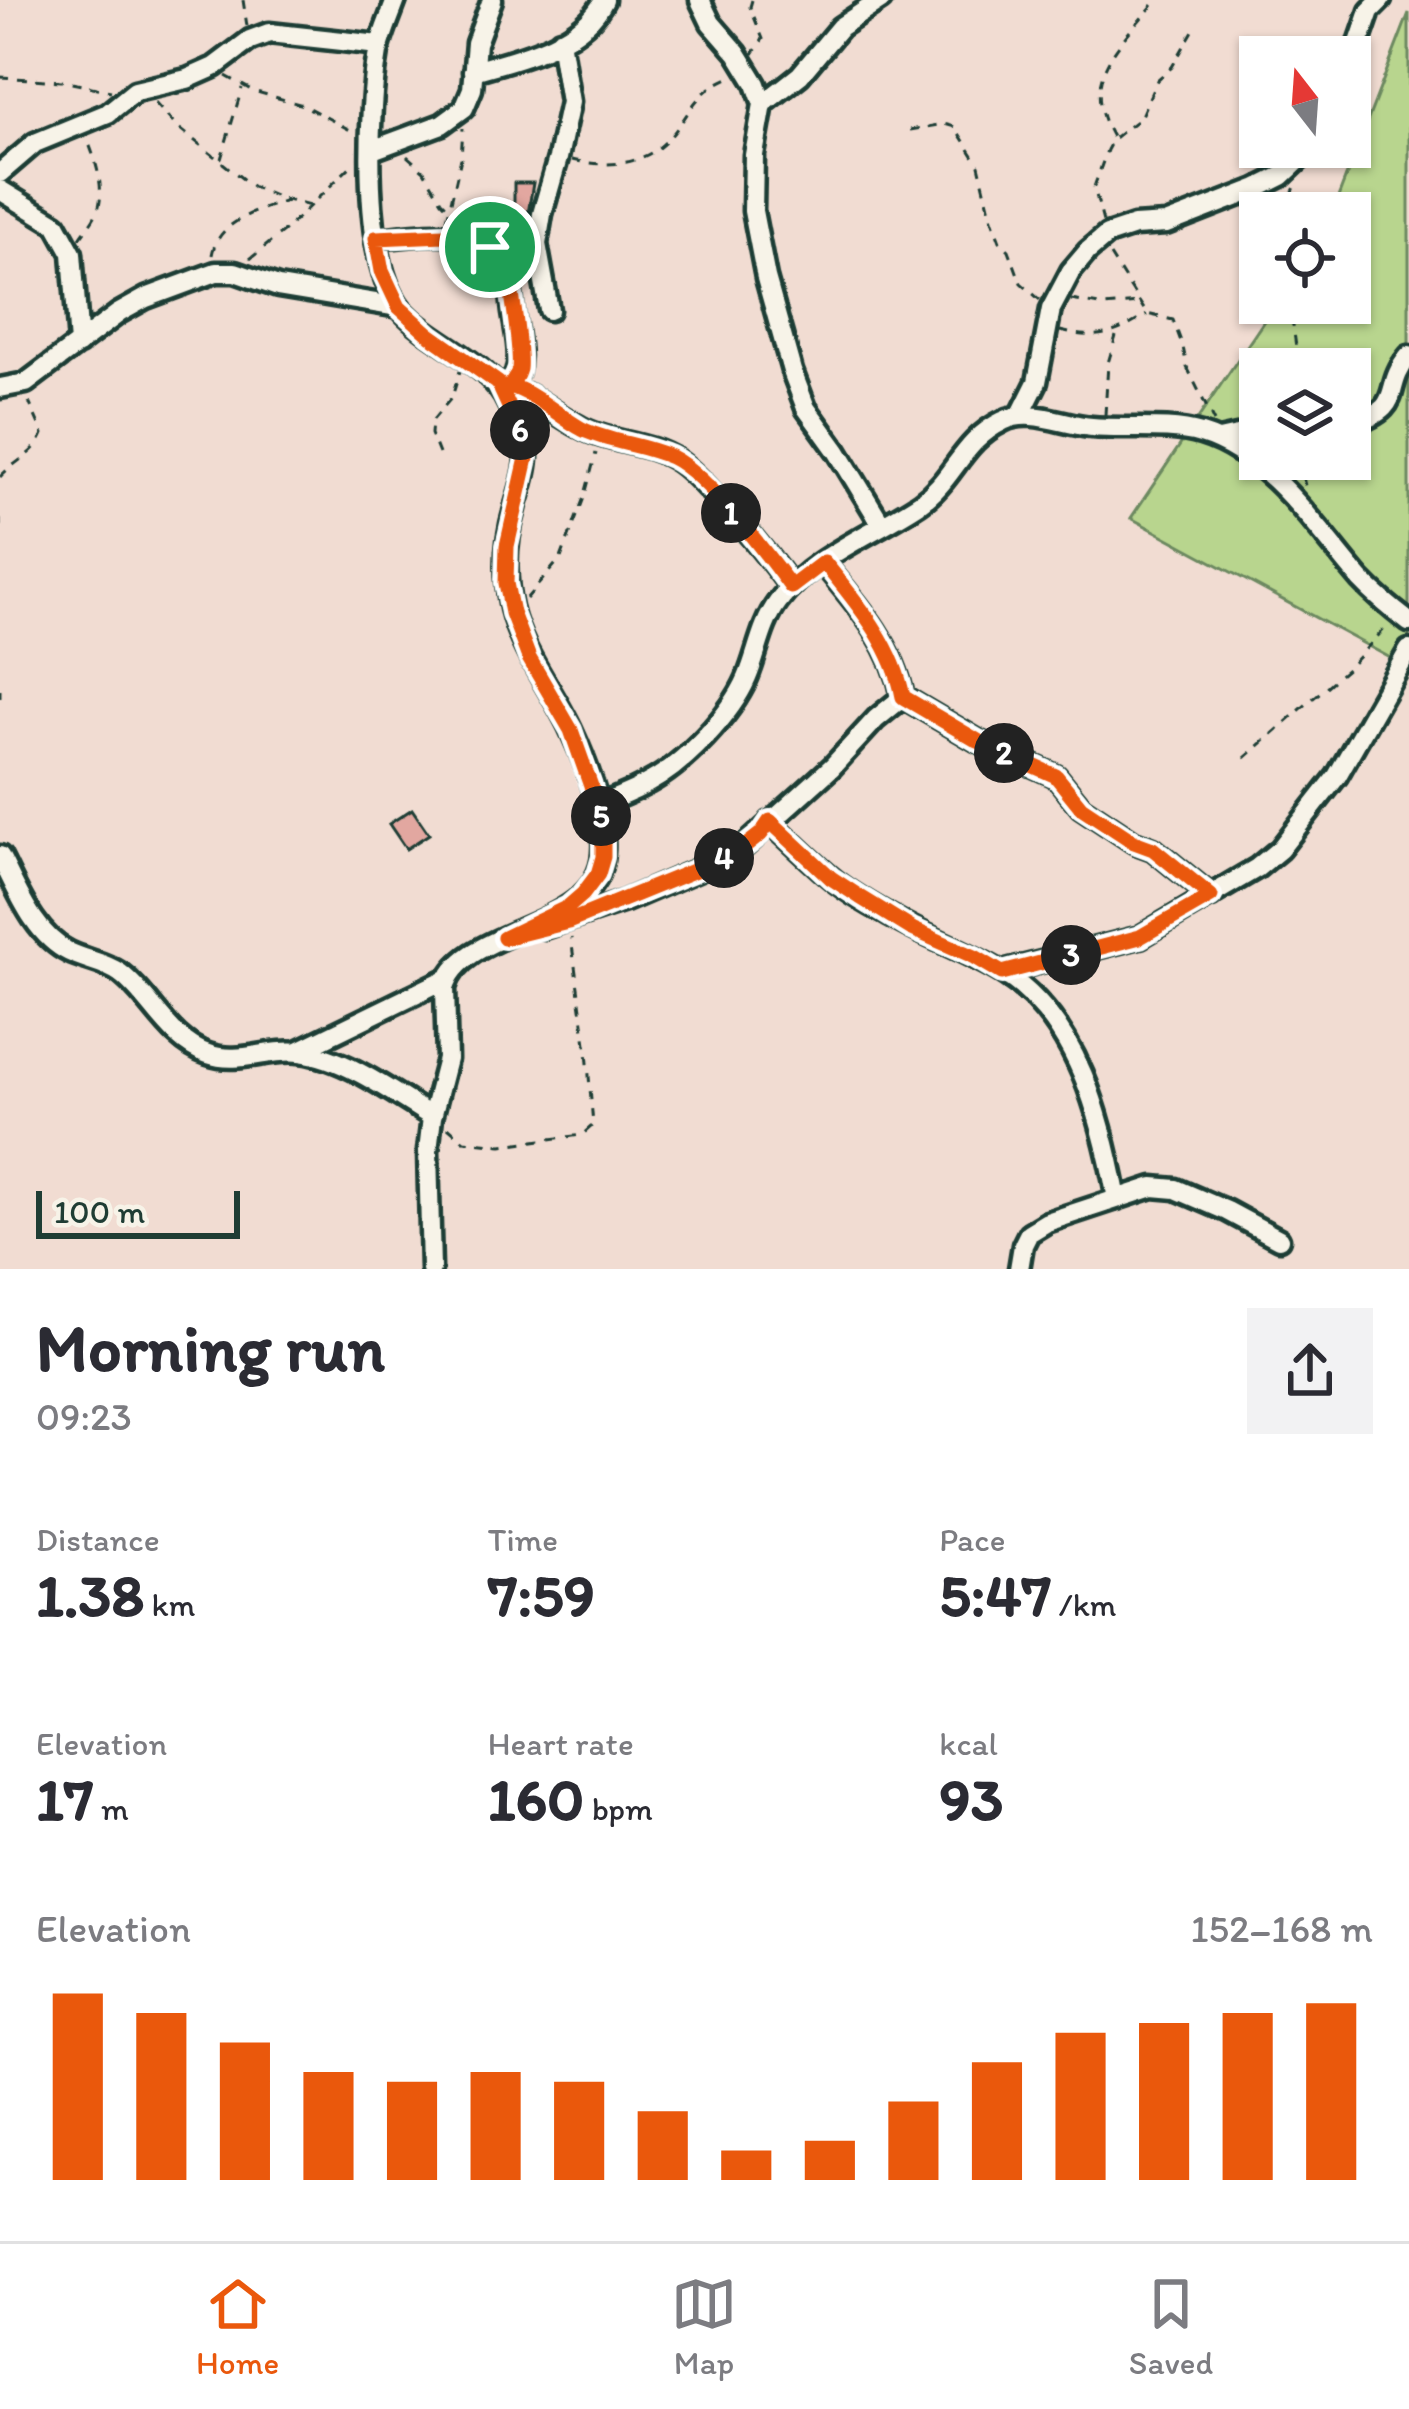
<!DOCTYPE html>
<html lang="en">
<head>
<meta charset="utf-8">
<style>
	:root { --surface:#fff; --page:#f2f2f3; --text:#2b2b33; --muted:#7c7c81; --line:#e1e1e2; --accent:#ea580c }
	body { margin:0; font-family:Itim,sans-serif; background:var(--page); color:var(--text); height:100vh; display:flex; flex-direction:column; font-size:45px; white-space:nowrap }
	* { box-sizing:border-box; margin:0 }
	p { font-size:39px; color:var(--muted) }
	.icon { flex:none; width:66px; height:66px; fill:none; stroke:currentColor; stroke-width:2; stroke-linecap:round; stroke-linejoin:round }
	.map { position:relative; height:1269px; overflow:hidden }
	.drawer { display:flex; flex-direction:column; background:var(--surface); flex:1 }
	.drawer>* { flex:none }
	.needle { width:78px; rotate:343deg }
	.tools { position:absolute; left:1239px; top:36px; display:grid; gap:24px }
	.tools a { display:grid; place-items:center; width:132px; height:132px; border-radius:0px; background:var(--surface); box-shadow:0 3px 9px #0004; font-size:60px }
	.scale { position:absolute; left:36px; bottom:30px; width:204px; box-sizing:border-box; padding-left:12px; border:6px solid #1f3d34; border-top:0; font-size:33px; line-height:42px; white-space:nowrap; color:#1f3d34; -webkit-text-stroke:9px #f7f3e8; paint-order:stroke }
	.pin { position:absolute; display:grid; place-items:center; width:102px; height:102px; color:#fff; margin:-51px; border:6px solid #fff; border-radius:50%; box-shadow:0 3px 12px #0007 }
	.km { position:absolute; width:60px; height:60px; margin:-30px; border-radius:50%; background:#222; color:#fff; font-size:33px; line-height:60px; text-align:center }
	.round { display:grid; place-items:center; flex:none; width:126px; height:126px; border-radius:0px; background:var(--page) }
	.head { display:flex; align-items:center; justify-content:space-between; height:204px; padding:0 36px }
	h1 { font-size:66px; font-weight:800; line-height:90px }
	.figures { display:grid; grid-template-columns:repeat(3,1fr); gap:18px; height:204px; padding:12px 36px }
	.figures div { display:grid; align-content:center }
	.figures b { font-size:60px; font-weight:800 }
	.figures small { font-size:33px; font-weight:400 }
	.figures p { font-size:33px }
	.chart { height:336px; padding:24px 36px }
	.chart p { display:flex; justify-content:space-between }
	.chart svg { width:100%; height:216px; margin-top:12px; stroke:var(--accent); stroke-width:6 }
	.menu { display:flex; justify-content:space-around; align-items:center; height:168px; border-top:3px solid var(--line); background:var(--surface); font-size:33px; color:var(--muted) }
	.menu a { display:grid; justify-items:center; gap:6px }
	.menu .on { color:var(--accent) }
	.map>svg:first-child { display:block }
</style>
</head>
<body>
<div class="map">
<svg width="1409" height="1269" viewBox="0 0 1409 1269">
	<rect width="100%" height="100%" fill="#f1dcd2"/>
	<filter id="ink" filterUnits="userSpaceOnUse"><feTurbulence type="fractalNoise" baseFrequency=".00833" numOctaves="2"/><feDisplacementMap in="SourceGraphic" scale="24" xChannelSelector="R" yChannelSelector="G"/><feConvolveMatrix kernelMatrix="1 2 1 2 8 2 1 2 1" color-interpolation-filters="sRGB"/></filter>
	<g filter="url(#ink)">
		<path fill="#b8d58e" stroke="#6c8961" stroke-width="3" fill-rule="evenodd" d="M1409,13V668L1131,518L1276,303H1350V213H1332ZM1260,369H1350V459H1260Z"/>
		<path fill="#e2a7a0" stroke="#1f3d34" stroke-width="3" d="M514,183H533L527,220H514Z
			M412,809L429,834L406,849L389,824Z"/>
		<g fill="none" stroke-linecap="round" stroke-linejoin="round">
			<g stroke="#1f3d34" stroke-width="27">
				<path id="minor" d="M396,0C390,17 382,34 378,52C368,111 361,263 402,310C433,345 490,361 509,405C516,421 526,439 527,456C527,474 519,493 515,509C505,542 504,575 511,608C522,654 552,689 571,730C587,764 606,815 603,853C599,932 461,925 445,988L447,1059L432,1117L428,1151L431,1269
					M700,0L711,23L737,53L756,84L763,104L754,155L753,211L766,278L792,371L806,408L837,451L882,525
					M1350,69L1370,11L1381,0
					M473,71C516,59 583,44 604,0
					M763,104L800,75L840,27L881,0
					M372,150L442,124L464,108L472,89L476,43L492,0
					M0,173L35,143L108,113L135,91L187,79L214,67L250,40L269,33L379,45
					M0,190L56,224L72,253L79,344
					M376,239C416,236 486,220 506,267C511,280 511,298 513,313C517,339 525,363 510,386
					M490,247L537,244
					M549,310L537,244L542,214L558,158L570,102L560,40
					M498,383C530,391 551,412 580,427C611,444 648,441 678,461C690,469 702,482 712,493C741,523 766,553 791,587
					M0,388L26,383L119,313L146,298L216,272H235L278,287L399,307
					M1021,414L1037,382L1051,309L1071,271L1088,251L1107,235L1134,226L1166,224L1256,189L1282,176L1302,157L1305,147
					M1350,425C1409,406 1380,390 1409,356
					M1219,440L1260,431
					M903,697L978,741L1056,776L1081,807L1134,842L1153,849L1211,896
					M598,806C615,798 633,792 648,783C684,764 731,715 747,678C758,652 761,625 778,602C810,558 875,533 920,503C954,480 961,441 1003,421C1030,407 1063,425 1092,427C1127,430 1167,424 1201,434C1270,455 1317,529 1361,580C1376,596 1392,609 1409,622
					M770,822C790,840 810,860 830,877C849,893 871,905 892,917C929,939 970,952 1006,975C1078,1022 1102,1119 1117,1199
					M0,856C17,889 34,935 69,952C85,960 105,962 120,973C152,997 168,1040 208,1054C239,1065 269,1048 300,1052C344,1057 394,1093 432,1117
					M544,928L625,901L737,853L832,767L876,719L903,697C893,644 857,604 823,563
					M1002,972L1140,937L1257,868L1280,849L1337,776L1409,650
					M298,1051L448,978
					M1019,1269L1023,1245L1029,1233L1047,1222L1153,1187L1176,1189L1227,1211L1279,1239"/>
			</g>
			<path stroke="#1f3d34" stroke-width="3" stroke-dasharray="9 9" stroke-linecap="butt" d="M243,0L247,26
				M752,0L750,7L763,39L753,54
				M226,76L253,91L303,105L354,132
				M0,77L62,81L111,91
				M155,103L175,125L253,187L279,198L310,206
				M910,130L944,124L955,127L979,165L992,219L1000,241L1009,250L1021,283L1040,300
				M1112,137C1079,80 1117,46 1153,5
				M407,156L424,171L442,201L457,217
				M221,159L242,88
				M572,160C607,168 645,166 670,137C693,110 694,92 731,77
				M1284,213L1295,187
				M447,219L461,158L463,128
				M1103,222L1094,187L1107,150L1113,139L1140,118L1157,80L1172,67L1194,29
				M80,238C85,230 93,221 97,212C106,192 96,161 88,141
				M212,255C218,221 258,210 287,201
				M1110,256L1147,314L1173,320L1183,347L1187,367L1214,422
				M250,259L283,232L353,164
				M1071,300L1105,306L1138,303
				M1281,303L1293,325L1299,369
				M1060,331C1098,340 1114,335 1147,315
				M1105,415L1108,363L1116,336
				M439,454L431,434L432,421L452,397L460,371
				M1299,459L1305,486
				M0,477C14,461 35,455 43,434L29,402
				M0,519V534
				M526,599L561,558L585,495L596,453
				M0,689V707
				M1245,758L1350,666L1389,624
				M448,1127L464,1141L502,1145L582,1135L593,1125L587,1051L571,938"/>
			<use href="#minor" stroke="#f7f3e8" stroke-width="18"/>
		</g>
	</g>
	<g fill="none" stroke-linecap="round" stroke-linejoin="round" filter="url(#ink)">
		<g stroke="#fff" stroke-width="24">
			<path id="route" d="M444,235C467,236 491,239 504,262C511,273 521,355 519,369C517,377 514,380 510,386C537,394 558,416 582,429C610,443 642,444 671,457C707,474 766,553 791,587L824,562C857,603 893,644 903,697L978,741L1056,776L1081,807L1134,842L1153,849L1211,896L1140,937L1002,973L975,957L912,929L860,897L831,878L770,821L761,834L737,853L568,922L504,938L568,907L583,894L598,874L603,857V827L598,806L571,730L529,658L512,613L506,583L507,546L527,458L522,435L498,383L430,335L399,307L382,271L376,238Z"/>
		</g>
		<use href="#route" stroke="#ea580c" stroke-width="15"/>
	</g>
</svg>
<div class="tools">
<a><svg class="needle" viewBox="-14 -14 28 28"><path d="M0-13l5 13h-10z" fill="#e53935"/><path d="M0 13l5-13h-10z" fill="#7c7c81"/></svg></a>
<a><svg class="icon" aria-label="locate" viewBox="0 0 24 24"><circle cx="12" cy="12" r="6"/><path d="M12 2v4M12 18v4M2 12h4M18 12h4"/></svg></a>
<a><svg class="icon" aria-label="layers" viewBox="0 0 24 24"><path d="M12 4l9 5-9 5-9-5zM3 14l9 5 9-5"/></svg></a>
</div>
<div class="scale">100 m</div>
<div class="pin" style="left:490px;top:247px;background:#1e9e55"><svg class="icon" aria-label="arrive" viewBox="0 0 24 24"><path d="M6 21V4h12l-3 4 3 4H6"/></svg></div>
<b class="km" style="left:731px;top:513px">1</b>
<b class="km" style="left:1004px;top:753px">2</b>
<b class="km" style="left:1071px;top:955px">3</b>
<b class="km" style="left:724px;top:858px">4</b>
<b class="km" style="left:601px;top:816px">5</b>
<b class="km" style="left:520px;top:430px">6</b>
</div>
<section class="drawer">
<div class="head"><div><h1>Morning run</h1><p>09:23</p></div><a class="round"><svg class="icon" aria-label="share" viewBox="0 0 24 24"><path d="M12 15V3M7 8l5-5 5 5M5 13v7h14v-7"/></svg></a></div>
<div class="figures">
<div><p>Distance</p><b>1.38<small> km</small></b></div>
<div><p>Time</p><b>7:59</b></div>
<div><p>Pace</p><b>5:47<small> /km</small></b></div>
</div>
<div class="figures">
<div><p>Elevation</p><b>17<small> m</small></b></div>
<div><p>Heart rate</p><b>160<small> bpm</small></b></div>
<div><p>kcal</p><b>93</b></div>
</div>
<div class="chart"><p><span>Elevation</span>152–168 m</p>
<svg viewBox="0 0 160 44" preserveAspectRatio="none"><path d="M5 44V6M15 44V10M25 44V16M35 44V22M45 44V24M55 44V22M65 44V24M75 44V30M85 44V38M95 44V36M105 44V28M115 44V20M125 44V14M135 44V12M145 44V10M155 44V8"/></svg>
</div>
</section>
<nav class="menu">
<a class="on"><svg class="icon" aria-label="home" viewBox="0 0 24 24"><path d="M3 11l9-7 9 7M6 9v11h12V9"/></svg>Home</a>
<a><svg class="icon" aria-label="map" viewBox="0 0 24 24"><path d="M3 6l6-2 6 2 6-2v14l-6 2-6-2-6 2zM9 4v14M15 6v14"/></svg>Map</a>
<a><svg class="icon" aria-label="saved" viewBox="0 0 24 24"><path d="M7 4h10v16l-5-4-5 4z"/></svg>Saved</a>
</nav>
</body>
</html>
